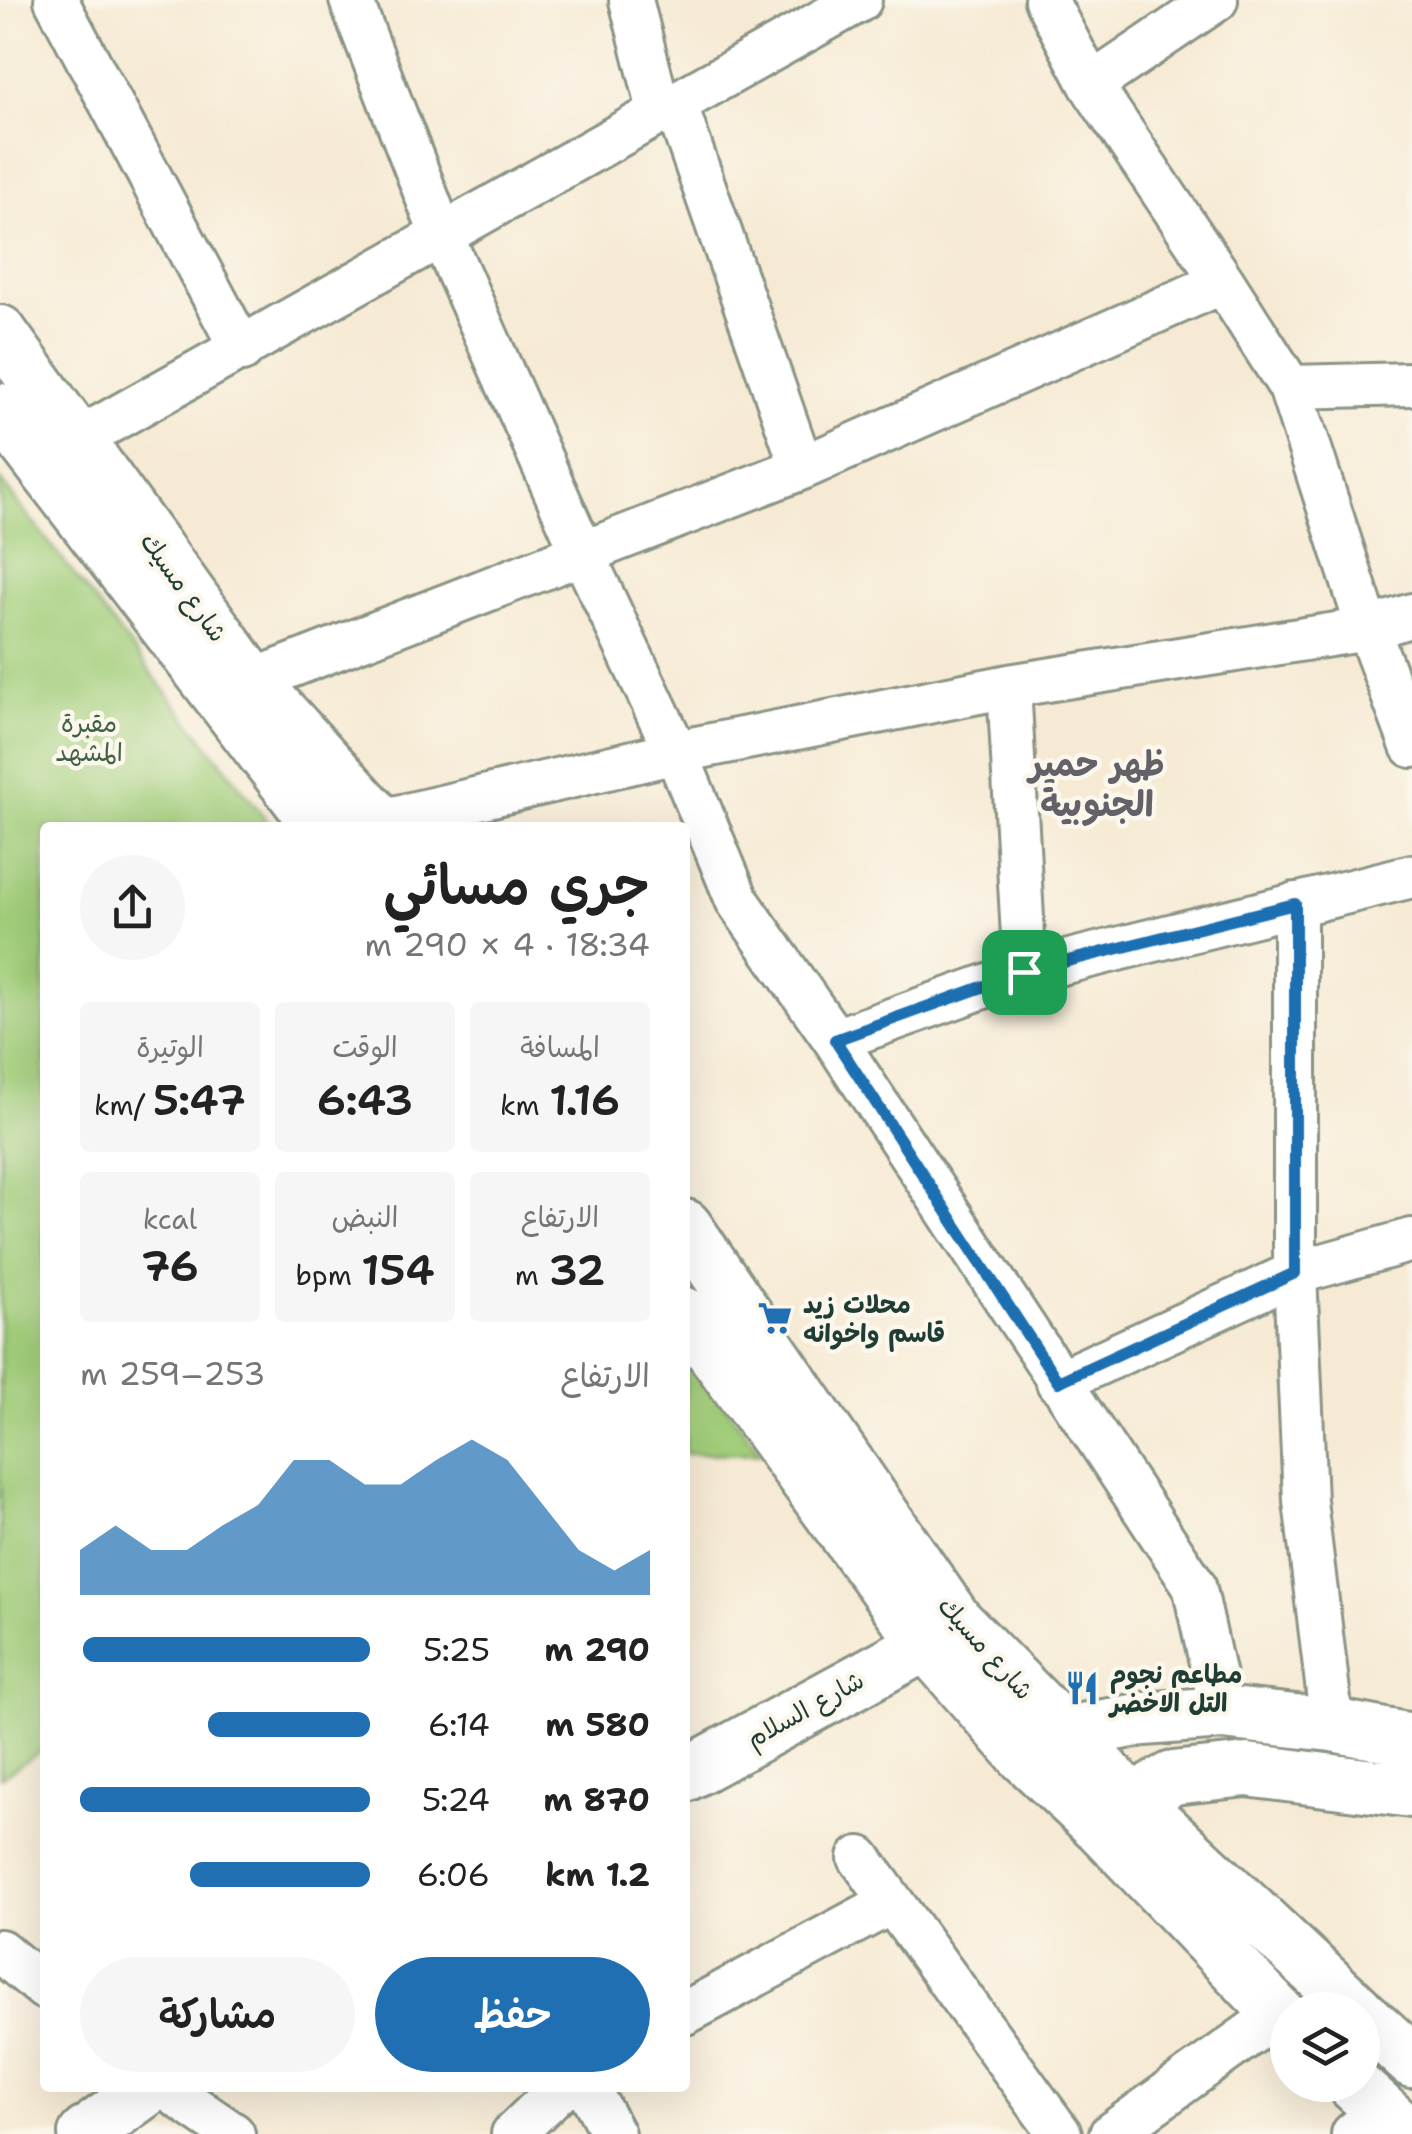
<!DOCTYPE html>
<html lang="ar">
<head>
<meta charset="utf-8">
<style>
	:root { --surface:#fff; --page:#f6f6f6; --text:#222; --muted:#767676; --accent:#1f6fb2 }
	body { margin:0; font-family:"Shantell Sans","Playpen Sans Arabic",sans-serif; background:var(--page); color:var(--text); direction:rtl; height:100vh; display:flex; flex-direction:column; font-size:38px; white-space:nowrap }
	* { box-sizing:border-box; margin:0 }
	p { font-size:32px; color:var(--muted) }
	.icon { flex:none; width:55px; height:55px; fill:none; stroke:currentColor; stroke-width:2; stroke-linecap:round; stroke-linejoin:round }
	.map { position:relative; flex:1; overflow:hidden; direction:ltr }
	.side { position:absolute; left:40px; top:822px; width:650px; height:1270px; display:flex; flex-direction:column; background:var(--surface); border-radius:10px; box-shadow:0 10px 40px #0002; direction:rtl }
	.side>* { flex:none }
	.fabs { position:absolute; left:1270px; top:1992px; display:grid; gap:20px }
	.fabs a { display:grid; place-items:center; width:110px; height:110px; border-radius:50%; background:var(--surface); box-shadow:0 10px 40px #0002; font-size:50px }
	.pin { position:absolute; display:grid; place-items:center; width:85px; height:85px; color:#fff; margin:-42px; border-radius:20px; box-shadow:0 5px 15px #0006 }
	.round { display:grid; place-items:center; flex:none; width:105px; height:105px; border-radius:52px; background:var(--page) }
	.summary { display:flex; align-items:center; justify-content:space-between; height:170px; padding:0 40px }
	h1 { font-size:55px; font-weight:600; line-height:75px }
	.stats { display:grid; grid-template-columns:repeat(3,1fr); gap:15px; height:170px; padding:10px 40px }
	.stats div { display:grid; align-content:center; border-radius:10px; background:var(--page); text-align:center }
	.stats b { font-size:42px; font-weight:600 }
	.stats small { font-size:28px; font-weight:400 }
	.stats p { font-size:28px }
	.chart { height:280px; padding:20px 40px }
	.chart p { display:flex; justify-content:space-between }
	.chart svg { width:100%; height:180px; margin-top:10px; fill:var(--accent); opacity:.7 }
	.button { display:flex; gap:20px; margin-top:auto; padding:20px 40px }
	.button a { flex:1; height:115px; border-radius:60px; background:var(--accent); color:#fff; font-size:40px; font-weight:600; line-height:115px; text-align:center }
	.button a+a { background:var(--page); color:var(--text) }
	ul { padding:0 40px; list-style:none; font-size:32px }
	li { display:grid; grid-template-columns:160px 120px 1fr; align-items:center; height:75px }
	li i { height:25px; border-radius:12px; background:var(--accent) }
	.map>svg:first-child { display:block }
</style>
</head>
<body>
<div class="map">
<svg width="1412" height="2134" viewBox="0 0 1412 2134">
	<rect width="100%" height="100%" fill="#fbf7ec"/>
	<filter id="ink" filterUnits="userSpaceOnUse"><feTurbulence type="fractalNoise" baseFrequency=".01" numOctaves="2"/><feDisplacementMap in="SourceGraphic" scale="20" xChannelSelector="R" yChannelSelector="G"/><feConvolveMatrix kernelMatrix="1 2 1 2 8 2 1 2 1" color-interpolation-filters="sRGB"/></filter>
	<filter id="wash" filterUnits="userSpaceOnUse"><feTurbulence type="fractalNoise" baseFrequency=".0048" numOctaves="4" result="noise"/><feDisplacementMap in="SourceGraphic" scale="40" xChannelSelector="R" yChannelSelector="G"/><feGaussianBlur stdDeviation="2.25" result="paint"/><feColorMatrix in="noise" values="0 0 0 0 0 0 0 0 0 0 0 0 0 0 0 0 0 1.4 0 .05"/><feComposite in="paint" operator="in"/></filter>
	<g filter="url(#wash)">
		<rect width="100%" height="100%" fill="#f6ead4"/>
		<path fill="#a1cd79" stroke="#608556" stroke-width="2.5" d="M0,480L272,827L45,828V1748L0,1778Z
			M685,1355L762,1453L685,1454Z"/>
	</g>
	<g filter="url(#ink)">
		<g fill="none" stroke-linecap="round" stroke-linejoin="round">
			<g stroke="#8a9484" stroke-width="48">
				<path id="minor" d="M56,0L242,350
					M351,0L442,236L583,554L676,752L737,900L835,1040L1194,1585L1222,1713
					M631,0L660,114
					M1046,0L1091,85L1223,282L1290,387L1368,629L1412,746
					M1091,85L1216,0
					M676,106L802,468
					M1290,387L1412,384
					M77,440L860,0
					M252,681L802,468L1223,282
					M1009,686L1025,972
					M381,821L676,752L1009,686L1368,629L1412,615
					M1295,904V1273L1305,1501L1332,1725
					M835,1040L1025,972L1412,876
					M1058,1382L1295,1273L1412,1240
					M860,1858L1060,2134
					M0,1951L45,1988
					M685,2013L890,1903
					M166,2088L233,2134
					M588,2088L613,2134
					M513,2134L561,2088
					M1111,2134L1278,2014
					M1353,2134L1381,2110"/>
			</g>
			<g stroke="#8a9484" stroke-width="58">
				<path id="tertiary" d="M0,332L252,681L386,828
					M0,410L321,828
					M685,1226L955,1620L1132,1800L1357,2010
					M685,1314L926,1644L1025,1757L1100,1827L1288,2023
					M1041,1747L1064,1733L1144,1719L1222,1713L1332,1725L1412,1740
					M685,1775L926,1644
					M1109,1820L1132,1800L1173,1778L1247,1770L1412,1791
					M1362,2015L1412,2061
					M1354,2085L1408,2134
					M85,2134L149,2088"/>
			</g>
			<use href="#minor" stroke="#fff" stroke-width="42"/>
			<use href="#tertiary" stroke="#fff" stroke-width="52"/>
		</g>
	</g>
	<g fill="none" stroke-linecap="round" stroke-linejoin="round" filter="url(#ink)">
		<g stroke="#fff" stroke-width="20">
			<path id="route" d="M1295,904V1273L1058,1382L835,1040L1024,972Z"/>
		</g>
		<use href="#route" stroke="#1f6fb2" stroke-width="12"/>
	</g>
	<defs>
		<g id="supermarket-bare" transform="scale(2.7)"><path d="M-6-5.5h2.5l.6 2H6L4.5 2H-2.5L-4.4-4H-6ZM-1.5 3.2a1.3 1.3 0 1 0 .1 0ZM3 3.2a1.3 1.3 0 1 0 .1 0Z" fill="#1f6fb2" stroke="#fbf7ec" stroke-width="2.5" paint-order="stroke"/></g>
		<g id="restaurant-bare" transform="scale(2.7)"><path d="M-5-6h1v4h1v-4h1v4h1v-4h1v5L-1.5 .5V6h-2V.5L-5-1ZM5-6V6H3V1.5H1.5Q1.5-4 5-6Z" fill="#1f6fb2" stroke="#fbf7ec" stroke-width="2.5" paint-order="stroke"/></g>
	</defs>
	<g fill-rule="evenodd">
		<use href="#supermarket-bare" x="775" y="1318"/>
		<use href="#restaurant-bare" x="1082" y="1688"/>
	</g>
	<g text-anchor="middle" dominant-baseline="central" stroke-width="9" stroke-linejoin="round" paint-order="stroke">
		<g font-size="25" fill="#1f3d34" stroke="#fbf7ec">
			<text transform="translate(184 587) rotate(54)">شارع مسيك</text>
			<text transform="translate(986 1648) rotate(48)">شارع مسيك</text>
			<text transform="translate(805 1709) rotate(-29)">شارع السلام</text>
		</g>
		<g font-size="25" fill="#406145" stroke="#fbf7ec">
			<text x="89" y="723">مقبرة<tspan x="89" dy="29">المشهد</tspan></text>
		</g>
		<g font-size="25" font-weight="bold" fill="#1f3d34" stroke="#fbf7ec" text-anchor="start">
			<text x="803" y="1304">محلات زيد<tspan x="803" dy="29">قاسم واخوانه</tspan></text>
			<text x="1110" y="1674">مطاعم نجوم<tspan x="1110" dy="29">التل الاخضر</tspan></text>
		</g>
		<g font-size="35" font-weight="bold" fill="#646268" stroke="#fbf7ec">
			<text x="1097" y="763">ظهر حمير<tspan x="1097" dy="40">الجنوبية</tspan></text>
		</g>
	</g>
</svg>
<div class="fabs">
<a><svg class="icon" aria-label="layers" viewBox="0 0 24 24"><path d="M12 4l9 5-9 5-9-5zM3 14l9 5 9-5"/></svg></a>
</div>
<div class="pin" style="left:1024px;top:972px;background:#1e9e55"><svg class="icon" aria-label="arrive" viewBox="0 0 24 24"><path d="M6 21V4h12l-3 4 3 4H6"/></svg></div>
<section class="side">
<div class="summary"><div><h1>جري مسائي</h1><p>18:34 · 4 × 290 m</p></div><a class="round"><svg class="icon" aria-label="share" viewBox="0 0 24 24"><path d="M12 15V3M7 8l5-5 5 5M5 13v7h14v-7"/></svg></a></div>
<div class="stats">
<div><p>المسافة</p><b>1.16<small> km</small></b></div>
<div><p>الوقت</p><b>6:43</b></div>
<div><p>الوتيرة</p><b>5:47<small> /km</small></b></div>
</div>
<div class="stats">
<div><p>الارتفاع</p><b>32<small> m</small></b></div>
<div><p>النبض</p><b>154<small> bpm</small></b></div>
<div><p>kcal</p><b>76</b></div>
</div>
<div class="chart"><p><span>الارتفاع</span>253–259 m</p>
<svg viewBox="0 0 160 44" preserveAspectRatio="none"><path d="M0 44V33L10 27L20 33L30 33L40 27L50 22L60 11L70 11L80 17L90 17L100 11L110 6L120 11L130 22L140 33L150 38L160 33V44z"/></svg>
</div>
<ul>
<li><b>290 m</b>5:25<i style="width:99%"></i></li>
<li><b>580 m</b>6:14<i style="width:56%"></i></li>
<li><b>870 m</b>5:24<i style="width:100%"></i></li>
<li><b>1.2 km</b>6:06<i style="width:62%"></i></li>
</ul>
<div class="button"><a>حفظ</a><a>مشاركة</a></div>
</section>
</div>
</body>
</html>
